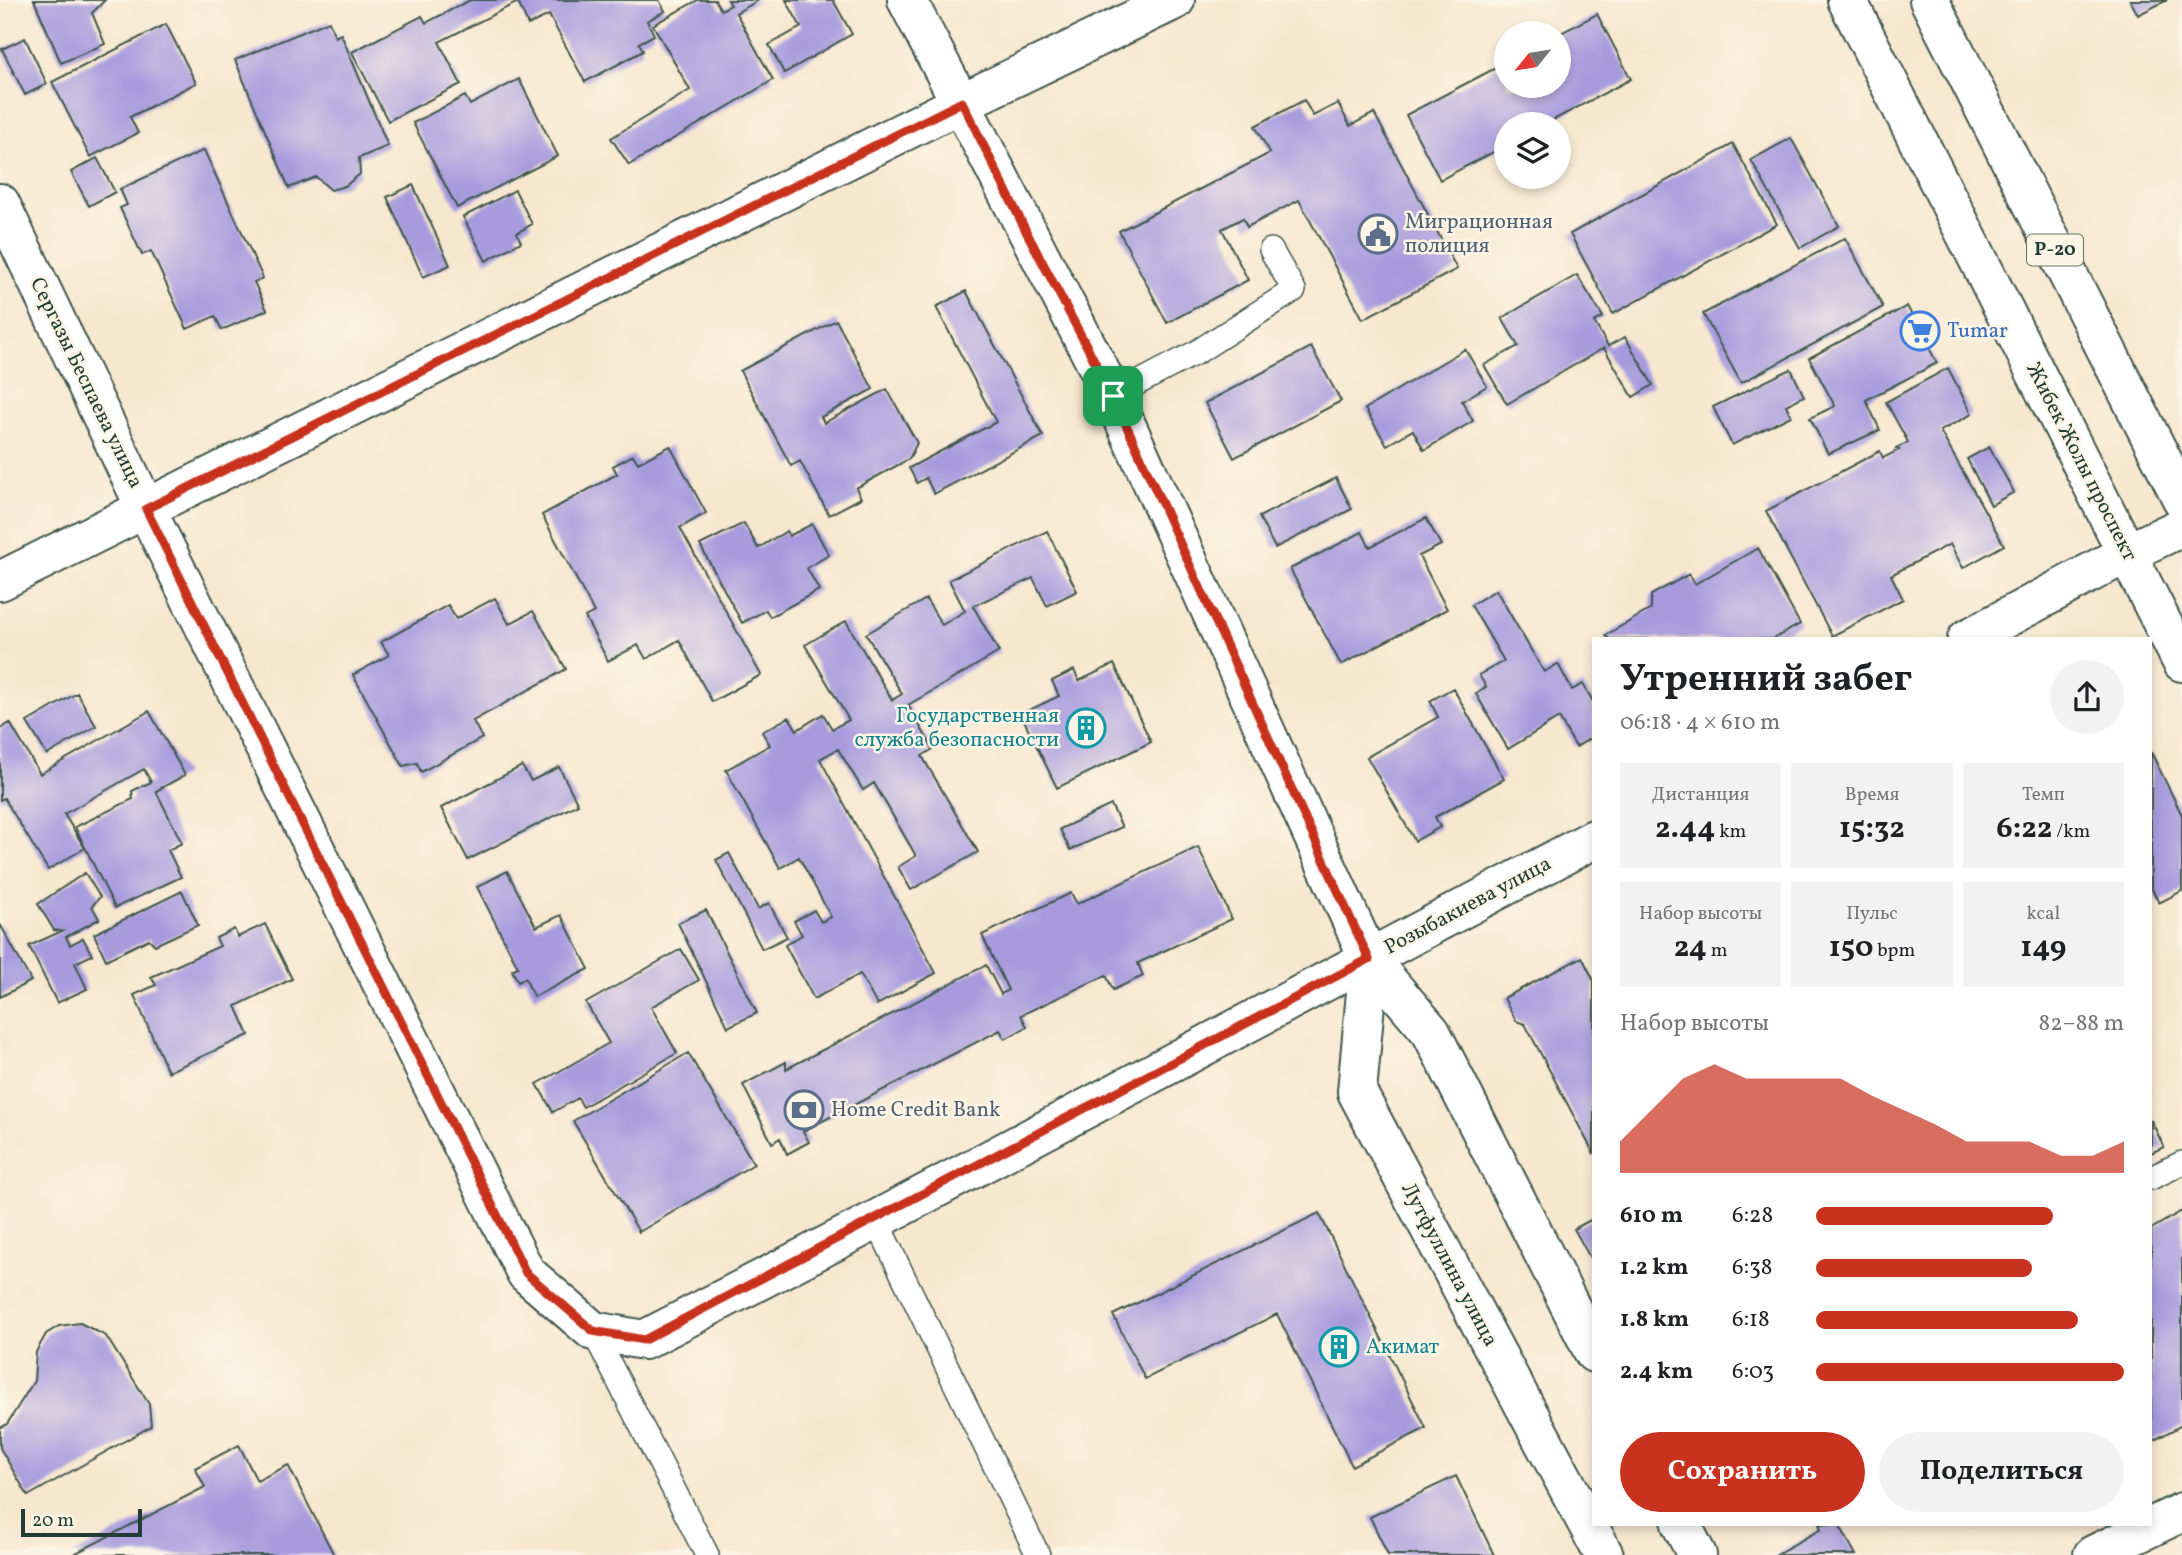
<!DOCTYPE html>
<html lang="ru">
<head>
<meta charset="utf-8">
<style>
	:root { --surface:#fff; --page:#f2f2f2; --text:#202124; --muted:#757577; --accent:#c8321e }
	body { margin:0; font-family:Vollkorn,serif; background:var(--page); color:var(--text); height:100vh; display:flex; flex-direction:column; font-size:26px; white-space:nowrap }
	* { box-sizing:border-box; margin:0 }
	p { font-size:23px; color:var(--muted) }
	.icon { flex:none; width:38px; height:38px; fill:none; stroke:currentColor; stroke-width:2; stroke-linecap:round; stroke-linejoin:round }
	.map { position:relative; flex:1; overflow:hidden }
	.panel { position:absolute; left:1592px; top:637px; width:560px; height:889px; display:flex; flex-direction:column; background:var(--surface); border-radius:0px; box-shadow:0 4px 10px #0003 }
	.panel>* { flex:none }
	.needle { width:46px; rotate:240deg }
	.fabs { position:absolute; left:1494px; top:21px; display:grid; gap:14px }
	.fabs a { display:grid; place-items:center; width:77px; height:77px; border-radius:50%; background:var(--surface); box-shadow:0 4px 10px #0003; font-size:35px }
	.scale { position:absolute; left:21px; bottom:18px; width:121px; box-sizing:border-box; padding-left:7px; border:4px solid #1f3d34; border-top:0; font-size:19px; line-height:24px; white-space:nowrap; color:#1f3d34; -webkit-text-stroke:5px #fcf5e5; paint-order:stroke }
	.pin { position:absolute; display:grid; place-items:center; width:60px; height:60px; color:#fff; margin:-30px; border-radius:14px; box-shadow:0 4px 10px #0006 }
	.round { display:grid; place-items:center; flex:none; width:74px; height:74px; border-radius:37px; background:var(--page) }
	.summary { display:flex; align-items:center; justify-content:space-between; height:119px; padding:0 28px }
	h1 { font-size:38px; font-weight:700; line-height:52px }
	.figures { display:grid; grid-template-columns:repeat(3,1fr); gap:10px; height:119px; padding:7px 28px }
	.figures div { display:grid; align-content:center; border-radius:0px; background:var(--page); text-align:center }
	.figures b { font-size:30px; font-weight:700 }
	.figures small { font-size:19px; font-weight:400 }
	.figures p { font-size:19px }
	.chart { height:196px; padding:14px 28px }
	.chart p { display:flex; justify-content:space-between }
	.chart svg { width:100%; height:126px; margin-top:7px; fill:var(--accent); opacity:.7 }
	.primary-button { display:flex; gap:14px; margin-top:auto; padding:14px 28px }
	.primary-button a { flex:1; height:80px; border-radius:42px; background:var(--accent); color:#fff; font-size:28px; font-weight:700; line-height:80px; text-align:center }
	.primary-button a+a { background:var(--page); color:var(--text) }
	ul { padding:0 28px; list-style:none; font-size:23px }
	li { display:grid; grid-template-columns:112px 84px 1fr; align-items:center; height:52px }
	li i { height:18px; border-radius:9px; background:var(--accent) }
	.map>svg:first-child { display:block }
</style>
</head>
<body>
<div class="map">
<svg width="2182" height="1555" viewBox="0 0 2182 1555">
	<rect width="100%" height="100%" fill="#fcf5e5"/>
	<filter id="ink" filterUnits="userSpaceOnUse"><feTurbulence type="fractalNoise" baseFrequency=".0143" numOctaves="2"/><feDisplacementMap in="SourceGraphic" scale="14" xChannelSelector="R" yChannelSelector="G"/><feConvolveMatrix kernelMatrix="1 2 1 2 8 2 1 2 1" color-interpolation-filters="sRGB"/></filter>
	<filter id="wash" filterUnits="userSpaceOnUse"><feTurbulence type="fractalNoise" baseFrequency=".00686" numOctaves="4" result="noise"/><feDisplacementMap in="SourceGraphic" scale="28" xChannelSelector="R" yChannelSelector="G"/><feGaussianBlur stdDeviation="1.57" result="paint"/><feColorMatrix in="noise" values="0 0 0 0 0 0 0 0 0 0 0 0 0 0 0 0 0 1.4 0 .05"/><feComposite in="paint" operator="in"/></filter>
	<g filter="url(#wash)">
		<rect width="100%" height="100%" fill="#f7e7cf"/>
		<g id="blocks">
			<path fill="#a79bde" d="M34,0H105L92,13L105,44L61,63Z
				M470,0H659L665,11L647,21L654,35L639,43L643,51L585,82L549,15L528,25L518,2L439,42L461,84L388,121L352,52L422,16L426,23Z
				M698,0H715L721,10L731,5L728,0H759L736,13L773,80L629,165L611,138L690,90L653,25Z
				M786,0H833L852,34L784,73L769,45L801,27Z
				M2130,0H2167L2138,15Z
				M1597,14L1631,79L1546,124H1507V145L1440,180L1406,115L1507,62V86H1559V34Z
				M329,21L335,37L341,34L388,146L359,158L360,174L345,186L331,190L316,177L289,188L235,60Z
				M166,24L196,83L130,117L138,133L90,157L52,82Z
				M25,38L47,84L25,95L2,49Z
				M519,79L558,156L457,208L413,123L465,96L470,105Z
				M1304,100L1313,116L1338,103L1350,126L1374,113L1457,269L1363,319L1299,200L1247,227L1243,218L1222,229L1248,280L1167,323L1119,231L1270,153L1255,126Z
				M1791,138L1839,226L1800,248L1751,160Z
				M1733,144L1777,224L1613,314L1570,234Z
				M204,150L263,278L254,282L267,310L222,330L215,316L187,329L151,251L142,255L120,208L127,205L120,189Z
				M97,158L115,192L89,206L71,172Z
				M413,185L450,265L423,277L387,197Z
				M515,190L532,224L517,233L521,242L486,261L463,217Z
				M1845,238L1883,307L1741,383L1703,314Z
				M1577,275L1603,317L1594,322L1608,346L1625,337L1653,385L1633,397L1604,348L1507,404L1484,365L1518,346L1502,318Z
				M966,291L1043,436L934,494L926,478L917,483L909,468L996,422L936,307Z
				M1907,306L1937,363L1866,400L1880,430L1828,454L1810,418L1835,406L1809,358Z
				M836,320L873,389L821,417L824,423L887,389L917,443L909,459L856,488L861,498L829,515L800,461L791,466L740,371Z
				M1311,347L1341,401L1234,458L1205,403Z
				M1465,349L1487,386L1462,401L1473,421L1424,450L1413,430L1387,445L1365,409Z
				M1948,368L1972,414L1940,431L2004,545L1963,568L1950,544L1891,575L1903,599L1832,636L1766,511L1880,451L1883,458L1899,450L1896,449L1908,442L1886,402Z
				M1791,369L1804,396L1786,405L1791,416L1732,445L1713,407Z
				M670,446L706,513L680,528L761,675L712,702L679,640L646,659L638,645L608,661L585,617L594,612L542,515L617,474L613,466L633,455L638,463Z
				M1989,447L2014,492L1991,505L1967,459Z
				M1336,478L1352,509L1275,548L1259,517Z
				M1426,518L1441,545L1419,556L1447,609L1341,665L1290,569L1362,532L1370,547Z
				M744,523L758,548L787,531L789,536L812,524L829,555L807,568L819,590L770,617L766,610L742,623L700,545Z
				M1047,531L1077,591L1047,606L1033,578L973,606L999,652L908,705L933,749L922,756L978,852L911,890L898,867L916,856L874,783L863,790L838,749L820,759L936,973L877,1005L860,974L814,999L785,945L802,935L794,921L814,910L821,922L831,917L799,857L780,868L726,770L770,745L762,732L789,717L797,730L823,714L832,729L849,720L805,645L846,621L892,700L902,694L866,634L926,599L942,625L965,611L949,580Z
				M1758,548L1800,624L1773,639H1609L1606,635L1651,609V595L1689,574L1695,584Z
				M1496,590L1544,672L1558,664L1572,690L1583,684L1594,703V736L1576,747L1559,718L1508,749L1476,694L1486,687L1479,675L1504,661L1471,605Z
				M495,598L509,624L533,611L566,669L473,721L482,738L421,772L417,763L403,766L353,675L389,655L381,642L448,605L456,619Z
				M1114,664L1151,742L1057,788L1021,714L1059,696L1052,681L1074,670L1079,681Z
				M1453,688L1504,779L1435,817L1440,827L1415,841L1367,757L1438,717L1430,701Z
				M77,693L96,726L47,755L27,722Z
				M149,711L185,775L156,791L182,843L168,850L181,877L115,908L75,827L133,799L132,791L151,782L144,769L64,814L85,848L48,870L4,798L0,800V729L10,723L40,774Z
				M2151,752L2182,815V891L2159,903L2151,887Z
				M522,766L531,781L559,767L578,804L468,860L441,808Z
				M1111,805L1122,827L1070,850L1060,829Z
				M1198,847L1232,919L1138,963L1143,976L1113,990L1106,975L1021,1015L1027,1027L1005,1039L1000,1030L803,1131L809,1142L787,1154L780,1138L772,1143L743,1085L786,1062V1069L986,965L1001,994L1008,990L982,935L1071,893L1077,904Z
				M729,853L758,909L769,903L787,937L762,949L716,860Z
				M507,871L536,927L561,915L589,969L534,997L525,978L518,982L512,970L518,967L477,887Z
				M85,873L100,897L92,906L99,919L66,937L70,945L83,938L92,955L75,963L87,989L57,1003L29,946L62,931L54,930L38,904Z
				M182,891L198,925L155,945L149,939L106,960L94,934Z
				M706,910L757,1013L728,1027L678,923Z
				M0,924L31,981L0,997Z
				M265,924L292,979L236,1006L249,1035L168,1072L134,995L156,985L151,977L220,946L216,938L234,929L238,937Z
				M681,949L699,980L651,1007L677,1053L583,1107L578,1098L553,1112L537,1084L609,1043L586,1003Z
				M1582,957L1594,981V1154L1525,1024L1516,1021L1504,998Z
				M688,1053L754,1164L639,1232L573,1121Z
				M2151,1120L2164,1147L2151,1153Z
				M2182,1211V1425L2151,1442V1229Z
				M1319,1213L1426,1428L1352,1466L1277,1314L1145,1379L1113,1315Z
				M1594,1218V1265L1574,1229Z
				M80,1323L106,1336L149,1404L151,1426L28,1496L0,1448V1428L7,1424L34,1381L36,1352L46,1334L59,1326Z
				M239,1445L257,1481L288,1465L334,1555H72L205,1487L195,1468Z
				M1456,1476L1494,1555H1388L1370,1517Z
				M1819,1524H1839L1856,1555H1775L1821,1529Z"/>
		</g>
	</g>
	<g filter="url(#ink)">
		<use href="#blocks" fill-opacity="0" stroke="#3f564b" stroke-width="2"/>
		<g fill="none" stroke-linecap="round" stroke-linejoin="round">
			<g stroke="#3f564b" stroke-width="26">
				<path id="service" d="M1113,396L1197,352L1294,290L1271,250
					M2151,1178L2182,1163
					M876,1220L1038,1555
					M593,1331L707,1555"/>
			</g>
			<g stroke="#3f564b" stroke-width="42">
				<path id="minor" d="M907,0L1113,396L1369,959L1431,1032L1594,1353
					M0,203L146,509L526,1273L593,1331L644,1340L876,1220L1594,839
					M1967,639L2127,553L2182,527
					M1369,959L1357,1092L1604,1555
					M1681,1524L1697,1555
					M2093,1555L2182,1512"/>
			</g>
			<g stroke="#3f564b" stroke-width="42">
				<path id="secondary" d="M0,581L963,102L1175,0"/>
			</g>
			<g stroke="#3f564b" stroke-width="42">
				<path id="trunk" d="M1847,0L2182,662
					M1929,0L2182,499"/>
			</g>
			<use href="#service" stroke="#fff" stroke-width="23"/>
			<use href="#minor" stroke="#fff" stroke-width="38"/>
			<use href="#secondary" stroke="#fff" stroke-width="38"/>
			<use href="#trunk" stroke="#fff" stroke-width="38"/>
		</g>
	</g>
	<g fill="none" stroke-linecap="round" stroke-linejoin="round" filter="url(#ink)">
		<g stroke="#fff" stroke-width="14">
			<path id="route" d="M962,102L1027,233L1113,396L1369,959L644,1340L593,1331L526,1273L146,509Z"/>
		</g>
		<use href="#route" stroke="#c8321e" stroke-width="9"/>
	</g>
	<defs>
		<g id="civic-ring" transform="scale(2.0125)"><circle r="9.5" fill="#fcf5e5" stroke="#5c6f8a" stroke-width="1.5"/><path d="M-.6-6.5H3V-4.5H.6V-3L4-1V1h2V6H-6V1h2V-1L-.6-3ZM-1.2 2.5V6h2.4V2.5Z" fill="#5c6f8a"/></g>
		<g id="supermarket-ring" transform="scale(2.0125)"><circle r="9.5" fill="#fcf5e5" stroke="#3f7fe0" stroke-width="1.5"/><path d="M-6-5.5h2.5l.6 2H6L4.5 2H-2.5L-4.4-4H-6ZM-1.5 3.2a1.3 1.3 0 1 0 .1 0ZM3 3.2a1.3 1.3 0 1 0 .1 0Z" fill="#3f7fe0"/></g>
		<g id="building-ring" transform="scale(2.0125)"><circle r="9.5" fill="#fcf5e5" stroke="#0f9aa8" stroke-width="1.5"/><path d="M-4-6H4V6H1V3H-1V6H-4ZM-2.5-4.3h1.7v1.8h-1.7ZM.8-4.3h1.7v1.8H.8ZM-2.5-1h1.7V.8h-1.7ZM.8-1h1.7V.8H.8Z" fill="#0f9aa8"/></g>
		<g id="bank-ring" transform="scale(2.0125)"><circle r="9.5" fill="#fcf5e5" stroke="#5c6f8a" stroke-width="1.5"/><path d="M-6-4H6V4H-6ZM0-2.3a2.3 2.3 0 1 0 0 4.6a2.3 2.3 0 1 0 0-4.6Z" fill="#5c6f8a"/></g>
	</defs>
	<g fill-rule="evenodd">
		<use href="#civic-ring" x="1378" y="234"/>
		<use href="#supermarket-ring" x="1920" y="331"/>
		<use href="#building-ring" x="1086" y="728"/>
		<use href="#bank-ring" x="804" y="1110"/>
		<use href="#building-ring" x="1339" y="1347"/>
	</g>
	<g text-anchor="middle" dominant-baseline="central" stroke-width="5" stroke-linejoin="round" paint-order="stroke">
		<rect fill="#fcf5e5" stroke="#617469" stroke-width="2" x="2027" y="234.5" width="56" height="31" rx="5"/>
		<g font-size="19" font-weight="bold" fill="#1f3d34">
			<text x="2055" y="250">Р-20</text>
		</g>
		<g font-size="21" fill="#4e5e75" stroke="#fcf5e5" text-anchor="start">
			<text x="1405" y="222">Миграционная<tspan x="1405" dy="24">полиция</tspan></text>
			<text x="831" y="1110">Home Credit Bank</text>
		</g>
		<g font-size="21" fill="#366cbe" stroke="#fcf5e5" text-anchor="start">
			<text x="1947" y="331">Tumar</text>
		</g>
		<g font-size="21" fill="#1f3d34" stroke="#fcf5e5">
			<text transform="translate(86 383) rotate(64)">Сергазы Беспаева улица</text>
			<text transform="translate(2081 462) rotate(63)">Жибек Жолы проспект</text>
			<text transform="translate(1468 906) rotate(-28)">Розыбакиева улица</text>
			<text transform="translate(1449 1265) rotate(62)">Лутфуллина улица</text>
		</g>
		<g font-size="21" fill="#0d838f" stroke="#fcf5e5" text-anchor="end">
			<text x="1059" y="716">Государственная<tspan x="1059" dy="24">служба безопасности</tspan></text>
			<text x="1366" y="1347" text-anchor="start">Акимат</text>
		</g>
	</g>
</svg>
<div class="fabs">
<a><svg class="needle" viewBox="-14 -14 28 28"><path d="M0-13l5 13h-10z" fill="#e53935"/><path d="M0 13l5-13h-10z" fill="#757577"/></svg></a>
<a><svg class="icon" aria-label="layers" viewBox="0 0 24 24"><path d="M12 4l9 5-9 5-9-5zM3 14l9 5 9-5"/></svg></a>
</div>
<div class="scale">20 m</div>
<div class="pin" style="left:1113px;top:396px;background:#1e9e55"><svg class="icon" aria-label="arrive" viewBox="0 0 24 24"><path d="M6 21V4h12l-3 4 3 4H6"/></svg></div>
<section class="panel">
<div class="summary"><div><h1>Утренний забег</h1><p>06:18 · 4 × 610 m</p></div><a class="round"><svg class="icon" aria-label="share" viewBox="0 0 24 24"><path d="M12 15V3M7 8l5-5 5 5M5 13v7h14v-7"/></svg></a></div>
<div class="figures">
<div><p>Дистанция</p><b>2.44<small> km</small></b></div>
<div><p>Время</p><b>15:32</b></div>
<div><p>Темп</p><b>6:22<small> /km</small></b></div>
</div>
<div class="figures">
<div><p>Набор высоты</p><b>24<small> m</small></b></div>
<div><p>Пульс</p><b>150<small> bpm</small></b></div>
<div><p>kcal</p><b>149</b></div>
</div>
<div class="chart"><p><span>Набор высоты</span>82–88 m</p>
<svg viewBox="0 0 160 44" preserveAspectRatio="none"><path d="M0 44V33L10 22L20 11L30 6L40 11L50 11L60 11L70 11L80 17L90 22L100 27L110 33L120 33L130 33L140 38L150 38L160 33V44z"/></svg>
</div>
<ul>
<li><b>610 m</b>6:28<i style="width:77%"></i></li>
<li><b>1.2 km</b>6:38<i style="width:70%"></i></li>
<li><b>1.8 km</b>6:18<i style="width:85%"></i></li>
<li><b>2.4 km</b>6:03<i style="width:100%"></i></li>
</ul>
<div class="primary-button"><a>Сохранить</a><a>Поделиться</a></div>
</section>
</div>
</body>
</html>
